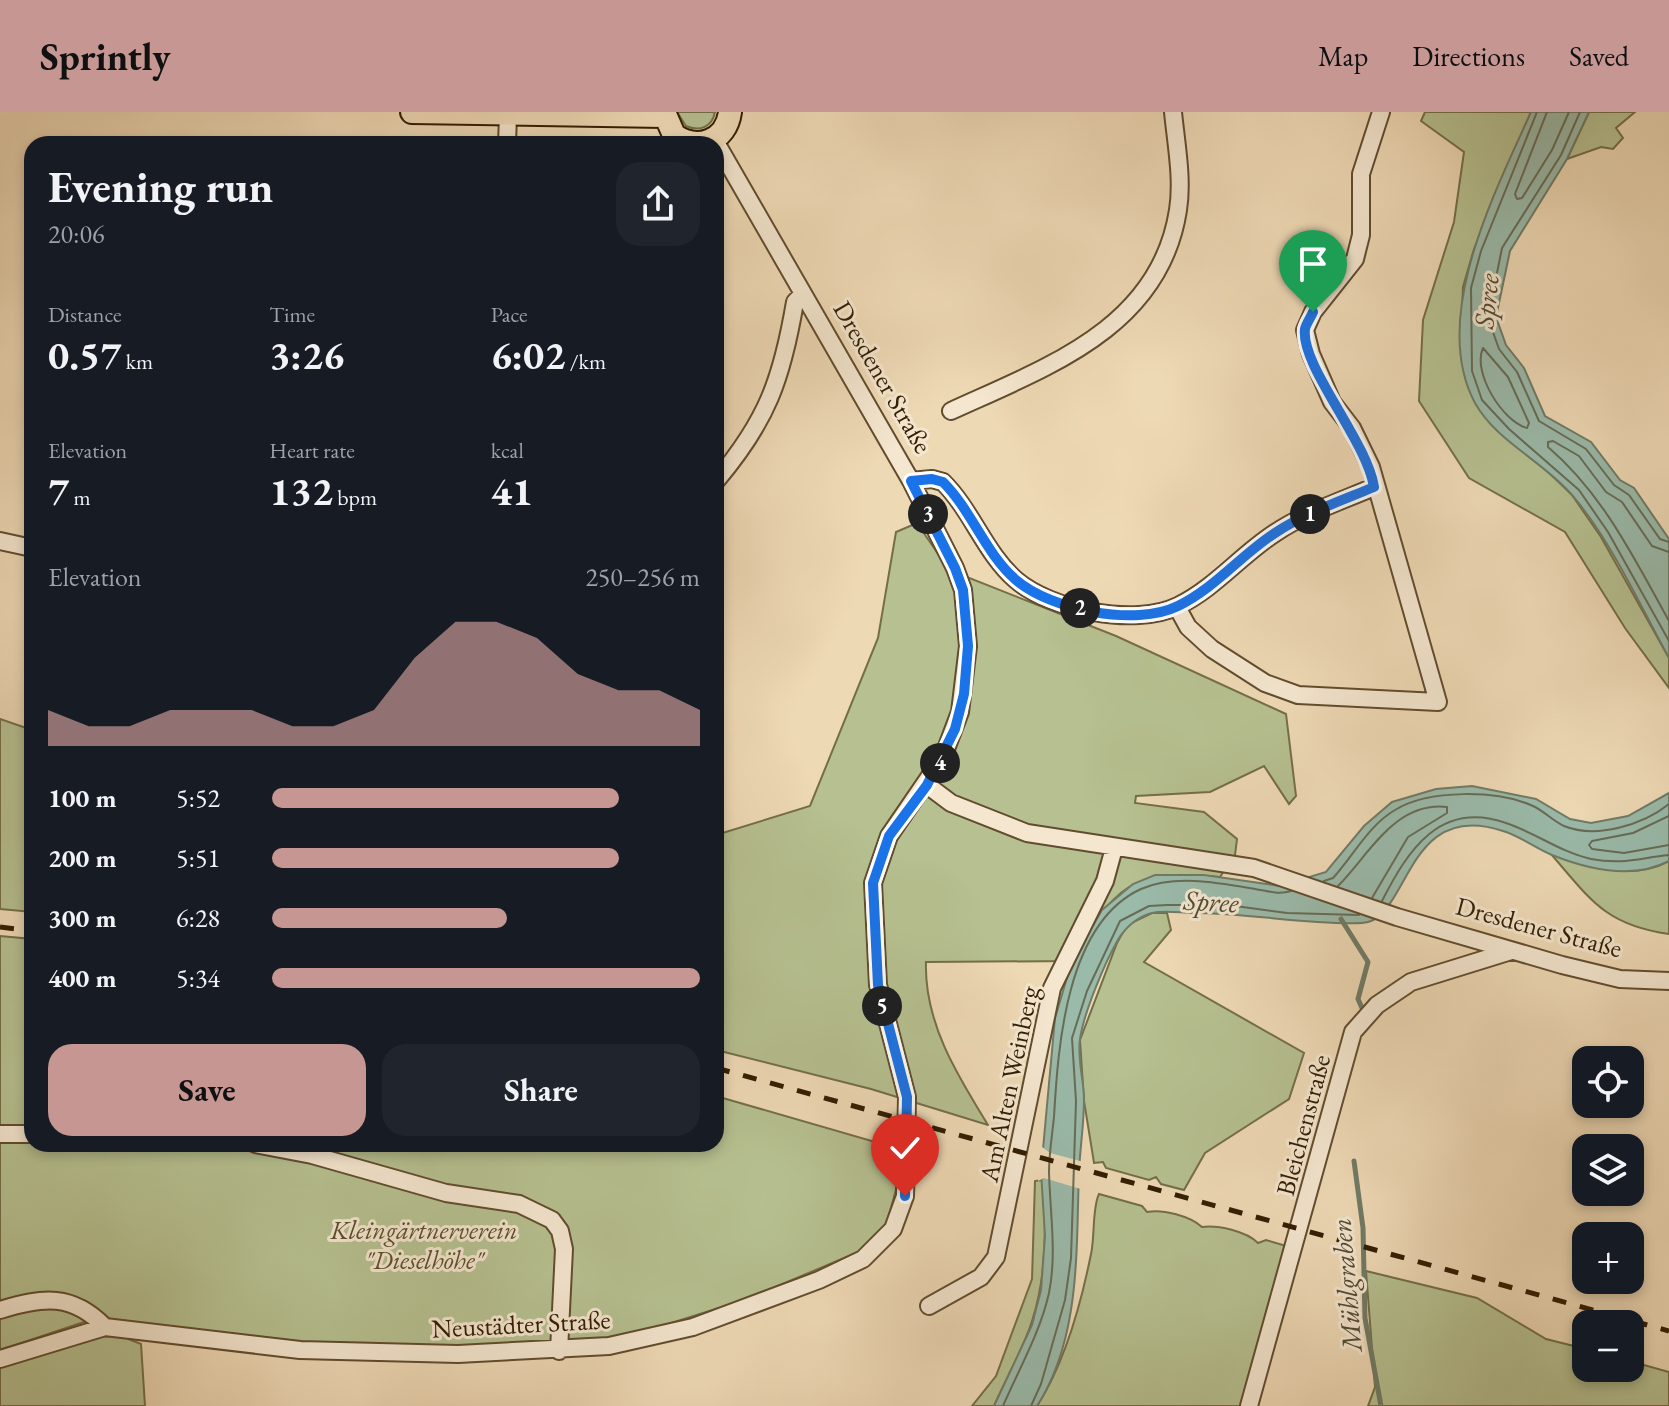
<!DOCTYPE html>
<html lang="en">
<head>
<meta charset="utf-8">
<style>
	:root { --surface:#171b24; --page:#20242c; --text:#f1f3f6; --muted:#9ea1a6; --accent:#c59692 }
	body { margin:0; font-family:"EB Garamond",serif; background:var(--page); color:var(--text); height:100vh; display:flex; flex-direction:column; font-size:30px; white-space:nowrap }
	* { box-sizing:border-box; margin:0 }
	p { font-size:26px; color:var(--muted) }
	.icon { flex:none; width:44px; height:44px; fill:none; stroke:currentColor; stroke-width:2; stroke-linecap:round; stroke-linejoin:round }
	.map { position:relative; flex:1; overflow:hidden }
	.side { position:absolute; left:24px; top:24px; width:700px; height:1016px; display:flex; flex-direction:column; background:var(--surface); border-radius:24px; box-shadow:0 4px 12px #0003 }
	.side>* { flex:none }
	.controls { position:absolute; left:1572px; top:934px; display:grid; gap:16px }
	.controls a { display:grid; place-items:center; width:72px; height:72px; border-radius:16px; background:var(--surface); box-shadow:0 4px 12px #0003; font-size:40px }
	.pin { position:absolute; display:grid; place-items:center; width:68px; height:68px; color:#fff; margin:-82px -34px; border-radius:50% 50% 50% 0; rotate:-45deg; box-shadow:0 0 8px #0007 }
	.pin .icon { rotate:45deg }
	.km { position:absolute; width:40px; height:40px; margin:-20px; border-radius:50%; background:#222; color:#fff; font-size:22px; line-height:40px; text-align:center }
	.round { display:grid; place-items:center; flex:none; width:84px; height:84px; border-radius:24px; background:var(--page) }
	.overview { display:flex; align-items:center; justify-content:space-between; height:136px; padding:0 24px }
	h1 { font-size:44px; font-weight:700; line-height:60px }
	.figures { display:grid; grid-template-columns:repeat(3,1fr); gap:12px; height:136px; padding:8px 24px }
	.figures div { display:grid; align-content:center }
	.figures b { font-size:40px; font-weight:700 }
	.figures small { font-size:22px; font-weight:400 }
	.figures p { font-size:22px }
	.chart { height:224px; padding:16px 24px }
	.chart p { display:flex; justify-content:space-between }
	.chart svg { width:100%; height:144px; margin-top:8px; fill:var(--accent); opacity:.7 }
	.cta { display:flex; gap:16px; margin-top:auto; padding:16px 24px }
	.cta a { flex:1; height:92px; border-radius:24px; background:var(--accent); color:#111; font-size:32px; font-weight:700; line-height:92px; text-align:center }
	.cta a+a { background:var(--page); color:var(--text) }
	ul { padding:0 24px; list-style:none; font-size:26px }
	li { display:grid; grid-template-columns:128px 96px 1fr; align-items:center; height:60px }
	li i { height:20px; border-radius:10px; background:var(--accent) }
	header { display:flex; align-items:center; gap:48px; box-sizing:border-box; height:112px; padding:0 40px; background:var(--accent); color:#111 }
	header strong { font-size:38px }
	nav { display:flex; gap:44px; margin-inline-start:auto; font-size:28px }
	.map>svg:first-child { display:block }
</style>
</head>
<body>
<header>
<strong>Sprintly</strong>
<nav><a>Map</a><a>Directions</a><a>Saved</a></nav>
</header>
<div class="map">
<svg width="1669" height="1294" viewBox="0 0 1669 1294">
	<rect width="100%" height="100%" fill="#eed9b5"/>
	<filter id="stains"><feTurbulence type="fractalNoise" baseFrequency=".0025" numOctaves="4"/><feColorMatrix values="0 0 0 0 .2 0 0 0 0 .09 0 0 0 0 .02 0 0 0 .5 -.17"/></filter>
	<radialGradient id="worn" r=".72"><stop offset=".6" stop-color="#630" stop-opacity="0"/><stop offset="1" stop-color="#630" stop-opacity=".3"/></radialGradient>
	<path fill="#b6c090" stroke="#746e48" stroke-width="2" d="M677,0H715C712,15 700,20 686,14Z
		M1425,0H1531L1474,137L1463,175L1461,221L1540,352L1572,383L1601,425L1669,546V576L1625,516L1565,420L1469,366L1419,289L1423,208L1454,110L1464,40L1421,9Z
		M1589,0H1635L1616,16L1623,26L1613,37L1601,35L1567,47Z
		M917,411L949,458L1116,524L1286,602L1296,684L1289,692L1264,654L1210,680L1136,684L1135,691L1204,700L1237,727L1235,743L1220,765C1129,757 1116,773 1072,849L926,850C924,910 957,963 988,1013L871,977L716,938V723L810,694L878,526L896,420Z
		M0,607L32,618V800L0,797Z
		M1551,742C1588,755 1631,769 1669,749V822C1605,813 1590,787 1551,742Z
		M1152,801H1167L1171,818L1144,850L1304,941L1289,987L1205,1041L1184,1078L1161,1072L1156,1065L1149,1068L1106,1056L1103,1050L1094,1051L1084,989L1080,928L1117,831L1127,813Z
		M0,824L32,827V1032H716V984L896,1036L897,1074L886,1114L861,1139L744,1188L662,1214L584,1231L434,1234L324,1232L177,1217L120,1208L84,1210L0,1238Z
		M1042,1068C1047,1115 1047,1163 1032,1209C1023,1238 1006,1266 994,1294H972L996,1264L1032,1167L1035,1069Z
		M1099,1082L1142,1094L1147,1100C1163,1097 1190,1104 1202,1115C1218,1113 1246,1119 1258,1131L1266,1128L1293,1136L1249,1294H1037C1064,1252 1081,1192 1091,1142C1095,1125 1092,1096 1099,1082Z
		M1366,1159L1477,1186L1546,1227L1586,1237V1256H1630V1249L1669,1260V1294H1368L1375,1275Z
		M121,1224L141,1232L145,1294H0V1253L94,1225Z"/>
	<path fill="#9abaaa" stroke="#707b66" stroke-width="2" d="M1531,0H1589L1567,47L1510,139L1496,205L1506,233L1524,256L1545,304L1591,330L1620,368L1634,376L1669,427V546C1639,492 1612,430 1572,383C1544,350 1496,329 1475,291C1429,206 1496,78 1531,0Z
		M1472,674L1536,687L1570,707L1591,711L1628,704L1669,681V749C1633,768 1587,757 1552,743C1535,736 1520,724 1503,719C1404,686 1410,809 1362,811C1306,813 1251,801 1194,801C1181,801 1164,798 1152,801C1137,805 1127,814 1119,826C1105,850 1084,900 1080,927C1077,946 1084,968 1084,988C1084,1012 1080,1036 1079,1060C1076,1137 1081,1226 1037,1294H994L1032,1213L1041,1178L1045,1124L1041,1059L1055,906L1072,849L1102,798L1133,772L1155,763H1204L1280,774L1326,760L1364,714L1392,690L1436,677Z"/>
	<path fill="#eed9b5" d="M1041,1034L1050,1041L1084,1050V1078L1044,1066L1038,1069Z"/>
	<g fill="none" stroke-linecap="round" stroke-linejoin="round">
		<path stroke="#666c56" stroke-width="2" d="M1537,0L1481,139L1471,176L1472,259L1482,288L1509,317L1579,378L1608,420L1669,529
			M1547,0L1515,82L1517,87L1522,86L1552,38L1569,0
			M1580,0L1561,43L1502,136L1488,206L1499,237L1517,260L1539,309L1586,337L1614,373L1629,383L1660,427L1669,430
			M1483,236L1508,265L1529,311L1527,316C1502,309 1472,260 1483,236Z
			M1669,440L1652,434L1622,390L1606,380L1579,344L1553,329L1548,330V335C1603,382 1634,446 1669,509
			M1669,704L1633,721L1592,729L1589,733L1592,737L1624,741L1669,733
			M1324,769L1333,766C1353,744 1369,713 1395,698C1429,677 1498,678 1533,694C1544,699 1553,709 1564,714C1596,727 1643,713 1669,692
			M1338,774C1369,743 1395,689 1447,695V701L1408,725L1372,786
			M1382,789C1408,738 1440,688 1506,711C1536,721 1560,740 1591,747C1623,753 1639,746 1669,743
			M1003,1294C1019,1257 1040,1221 1049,1181C1057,1141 1050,1101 1049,1060C1049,1042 1052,1024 1054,1005C1058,935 1066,811 1141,777C1175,762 1220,771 1255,777C1268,779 1278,783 1291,779
			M1031,1294L1041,1272L1065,1188L1071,1146L1076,989L1072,926L1087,879L1120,809L1149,794L1167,793H1228L1287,801L1359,803"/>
		<path stroke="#707b66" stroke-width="5" d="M1341,807L1368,850L1358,887L1362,896
			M1354,1049L1363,1116L1365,1206L1381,1294"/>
		<g stroke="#614c2e" stroke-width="20">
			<path id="minor" d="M507,32L508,3
				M951,299C1047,255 1160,216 1178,98C1183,67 1176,31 1173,0
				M716,369C767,309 782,267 795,190L803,182
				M911,369L932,367L943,370C972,399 985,441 1016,468C1051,498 1135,515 1178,494C1215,476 1241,443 1275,421C1305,401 1341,389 1374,375
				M0,429L32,436
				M1177,495L1188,515L1212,537L1265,571L1298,583L1438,590L1371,355L1352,316L1332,290L1311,242L1305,218L1313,200L1355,147L1361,123V62L1381,0
				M927,673L951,691L1027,721L1254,756L1397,805L1562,853L1620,867L1669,869
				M0,1022H32
				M255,1032L312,1043L446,1081L519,1092L552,1108L560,1119L564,1137L559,1239
				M929,1194L981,1165L996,1145L1052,876L1105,769L1114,736
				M0,1198C43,1185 72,1181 105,1215
				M0,1247L105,1215L300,1238L458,1242L609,1234L693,1215L819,1168L863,1147L893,1117L905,1084L907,985L878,873L873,771L889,724L943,645L960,600L968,534L963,478L955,456L911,369L714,27
				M1249,1294L1353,920L1377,893L1411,870L1511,839"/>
		</g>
		<g stroke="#321d01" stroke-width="26">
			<path id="major" d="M412,0L664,4
				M664,0L674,23C697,39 726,30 730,0"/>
		</g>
		<use href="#minor" stroke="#f4e6cf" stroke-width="16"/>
		<use href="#major" stroke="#eed9b5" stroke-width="22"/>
		<path stroke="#321d01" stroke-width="5" stroke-dasharray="14 14" stroke-linecap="butt" d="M0,815L32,819
			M716,956L1669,1219"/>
	</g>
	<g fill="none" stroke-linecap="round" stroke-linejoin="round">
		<g stroke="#fff" stroke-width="16">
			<path id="route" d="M905,1084L907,985L878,873L873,771L889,724L927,673L955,617L964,582L968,534L963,478L955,456L911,369L932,367L943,370C972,399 985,441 1016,468C1051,498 1135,515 1178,494C1215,476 1241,443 1275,421C1305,401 1341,389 1374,375C1367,329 1300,253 1305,217C1306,212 1311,205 1313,200"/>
		</g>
		<use href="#route" stroke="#1a73e8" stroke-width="10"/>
	</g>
	<g text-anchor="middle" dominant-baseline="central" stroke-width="6" stroke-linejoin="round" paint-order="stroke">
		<g font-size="26" fill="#321d01" stroke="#f4e6cf">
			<text transform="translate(883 265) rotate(60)">Dresdener Straße</text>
			<text transform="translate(1539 815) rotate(15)">Dresdener Straße</text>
			<text transform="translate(1009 972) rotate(-78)">Am Alten Weinberg</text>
			<text transform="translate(1303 1013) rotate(-75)">Bleichenstraße</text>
			<text transform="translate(521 1212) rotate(-3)">Neustädter Straße</text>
		</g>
		<g font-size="26" font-style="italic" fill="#5a4e2c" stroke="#f4e6cf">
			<text x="424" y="1118">Kleingärtnerverein<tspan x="424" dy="30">"Dieselhöhe"</tspan></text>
		</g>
		<g font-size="28" font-style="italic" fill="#514c34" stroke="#f4e6cf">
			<text transform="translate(1486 189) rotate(-84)">Spree</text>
			<text transform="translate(1211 789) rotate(3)">Spree</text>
			<text transform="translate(1346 1173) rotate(-95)">Mühlgraben</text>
		</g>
	</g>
	<rect width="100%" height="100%" filter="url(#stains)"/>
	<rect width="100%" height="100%" fill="url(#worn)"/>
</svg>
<div class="controls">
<a><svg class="icon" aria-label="locate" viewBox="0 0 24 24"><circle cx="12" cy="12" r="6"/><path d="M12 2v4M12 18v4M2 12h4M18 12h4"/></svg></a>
<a><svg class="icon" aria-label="layers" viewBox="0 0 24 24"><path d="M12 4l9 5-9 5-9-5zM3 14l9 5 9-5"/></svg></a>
<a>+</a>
<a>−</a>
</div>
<div class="pin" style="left:1313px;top:200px;background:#1e9e55"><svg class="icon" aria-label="arrive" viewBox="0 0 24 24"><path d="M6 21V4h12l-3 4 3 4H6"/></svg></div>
<div class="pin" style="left:905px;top:1084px;background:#d93025"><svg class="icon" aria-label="check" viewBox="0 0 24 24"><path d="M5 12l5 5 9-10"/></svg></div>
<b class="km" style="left:1310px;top:402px">1</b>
<b class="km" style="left:1080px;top:496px">2</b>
<b class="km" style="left:928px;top:402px">3</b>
<b class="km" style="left:940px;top:651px">4</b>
<b class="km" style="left:882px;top:894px">5</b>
<section class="side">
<div class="overview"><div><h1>Evening run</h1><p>20:06</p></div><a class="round"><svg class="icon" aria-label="share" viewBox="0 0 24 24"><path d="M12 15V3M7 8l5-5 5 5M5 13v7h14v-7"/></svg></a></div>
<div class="figures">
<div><p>Distance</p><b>0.57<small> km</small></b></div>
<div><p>Time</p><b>3:26</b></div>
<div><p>Pace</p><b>6:02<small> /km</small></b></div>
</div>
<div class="figures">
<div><p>Elevation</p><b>7<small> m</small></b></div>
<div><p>Heart rate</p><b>132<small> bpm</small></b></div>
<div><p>kcal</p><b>41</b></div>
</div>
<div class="chart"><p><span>Elevation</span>250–256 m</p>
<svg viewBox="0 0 160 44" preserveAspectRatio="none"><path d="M0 44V33L10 38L20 38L30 33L40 33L50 33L60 38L70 38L80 33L90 17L100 6L110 6L120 11L130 22L140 27L150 27L160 33V44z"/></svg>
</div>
<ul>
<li><b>100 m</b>5:52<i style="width:81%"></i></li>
<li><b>200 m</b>5:51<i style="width:81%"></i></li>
<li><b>300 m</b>6:28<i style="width:55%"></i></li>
<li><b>400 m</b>5:34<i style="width:100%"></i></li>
</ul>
<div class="cta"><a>Save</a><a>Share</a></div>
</section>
</div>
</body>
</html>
